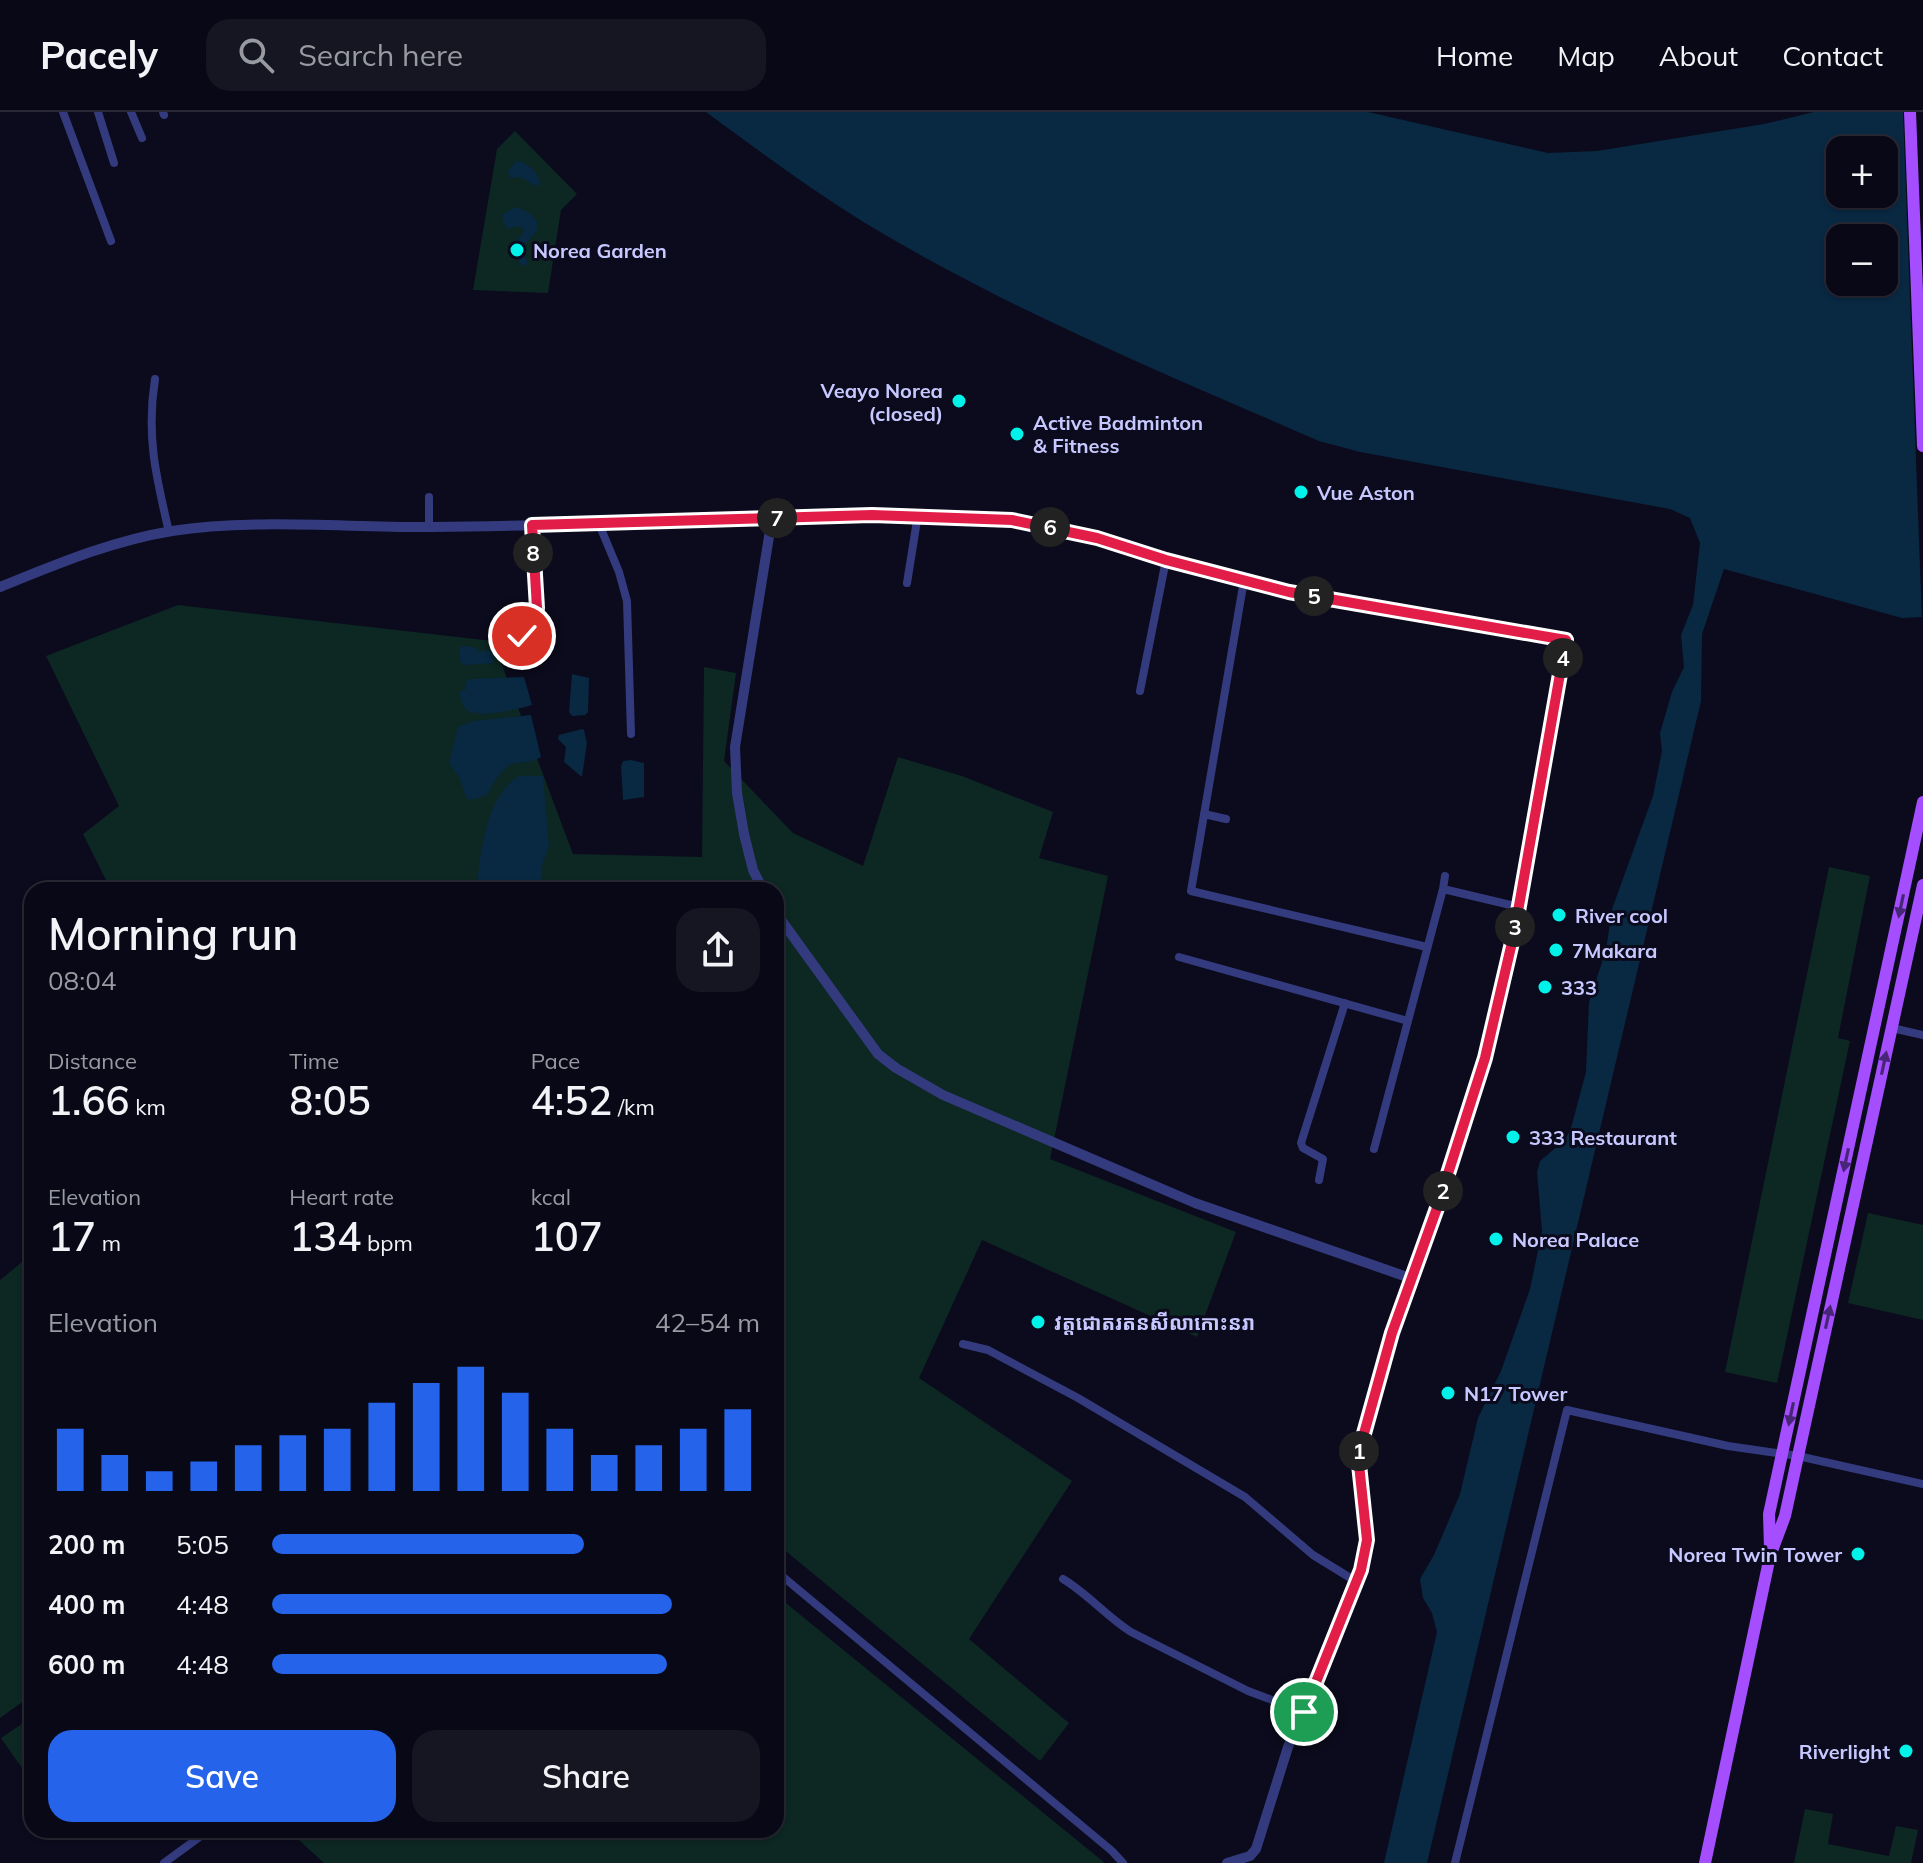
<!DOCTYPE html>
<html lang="en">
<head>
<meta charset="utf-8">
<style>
	:root { --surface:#080816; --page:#161623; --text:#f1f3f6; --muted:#989aa1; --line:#292935; --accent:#2563eb }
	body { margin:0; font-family:Mulish,"Noto Sans Khmer",sans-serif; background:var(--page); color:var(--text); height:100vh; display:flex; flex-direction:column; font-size:30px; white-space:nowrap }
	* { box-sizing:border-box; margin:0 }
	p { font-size:26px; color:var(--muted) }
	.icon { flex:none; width:44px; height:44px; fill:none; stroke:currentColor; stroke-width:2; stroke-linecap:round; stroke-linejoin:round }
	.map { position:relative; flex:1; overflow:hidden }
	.sheet { position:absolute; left:24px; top:770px; width:760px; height:956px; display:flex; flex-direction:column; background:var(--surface); border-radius:24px; box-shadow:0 2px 6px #0004,0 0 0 2px var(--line) }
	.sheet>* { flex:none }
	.buttons { position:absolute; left:1826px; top:24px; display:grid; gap:16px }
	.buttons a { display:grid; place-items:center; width:72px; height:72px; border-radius:16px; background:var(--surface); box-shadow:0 2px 6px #0004,0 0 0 2px var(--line); font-size:40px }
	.pin { position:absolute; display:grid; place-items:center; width:68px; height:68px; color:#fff; margin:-34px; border:4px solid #fff; border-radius:50%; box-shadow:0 2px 8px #0007 }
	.km { position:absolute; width:40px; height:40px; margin:-20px; border-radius:50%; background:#222; color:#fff; font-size:22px; line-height:40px; text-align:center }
	.round { display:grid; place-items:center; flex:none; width:84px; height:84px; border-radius:24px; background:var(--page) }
	.overview { display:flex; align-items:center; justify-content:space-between; height:136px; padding:0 24px }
	h1 { font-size:44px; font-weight:600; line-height:60px }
	.figures { display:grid; grid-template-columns:repeat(3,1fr); gap:12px; height:136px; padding:8px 24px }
	.figures div { display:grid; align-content:center }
	.figures b { font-size:40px; font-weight:600 }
	.figures small { font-size:22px; font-weight:400 }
	.figures p { font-size:22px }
	.chart { height:224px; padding:16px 24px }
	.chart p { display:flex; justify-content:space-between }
	.chart svg { width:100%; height:144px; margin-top:8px; stroke:var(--accent); stroke-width:6 }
	.primary-button { display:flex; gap:16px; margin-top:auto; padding:16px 24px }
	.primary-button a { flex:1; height:92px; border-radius:24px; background:var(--accent); color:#fff; font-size:32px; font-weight:600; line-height:92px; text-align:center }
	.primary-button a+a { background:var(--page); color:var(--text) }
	ul { padding:0 24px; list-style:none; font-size:26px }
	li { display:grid; grid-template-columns:128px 96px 1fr; align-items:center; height:60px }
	li i { height:20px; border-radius:10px; background:var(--accent) }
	header { display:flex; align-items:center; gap:48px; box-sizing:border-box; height:112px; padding:0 40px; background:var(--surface); border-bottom:2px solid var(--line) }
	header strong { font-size:38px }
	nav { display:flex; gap:44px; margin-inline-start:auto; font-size:28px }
	.search { width:560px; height:72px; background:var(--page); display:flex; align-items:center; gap:20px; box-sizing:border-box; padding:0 28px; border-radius:24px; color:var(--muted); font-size:30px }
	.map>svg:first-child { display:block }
</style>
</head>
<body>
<header>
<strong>Pacely</strong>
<div class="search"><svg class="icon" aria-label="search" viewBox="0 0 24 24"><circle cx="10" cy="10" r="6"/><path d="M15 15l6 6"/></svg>Search here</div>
<nav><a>Home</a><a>Map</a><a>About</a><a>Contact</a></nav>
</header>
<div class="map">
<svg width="1923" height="1751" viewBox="0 0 1923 1751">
	<rect width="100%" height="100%" fill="#0b0b1d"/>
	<path fill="#0d2723" d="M515,19L577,82L561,98L548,181L473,178L497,37Z
		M178,493L493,529L573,742L702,745L704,555L736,561L724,649L793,721L863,754L898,645L962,664L1053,700L1039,746L1108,764L1050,1047L1236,1120L1197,1225L982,1128L919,1266L1072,1369L969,1527L1069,1611L1040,1649L776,1431V778H111L83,722L119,694L46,544Z
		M1829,755L1870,764L1838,926L1850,929L1777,1271L1725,1260Z
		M1868,1101L1923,1113V1208L1848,1191Z
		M32,1142V1583L0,1606V1168Z
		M776,1483L1105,1751H324L288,1718H776Z
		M32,1605V1653L24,1659L1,1626Z
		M1805,1697L1833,1702L1828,1732L1889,1744L1896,1714L1918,1718L1911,1751H1794Z"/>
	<path fill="#092842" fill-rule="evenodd" d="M706,0H1368L1548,41L1597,39L1764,12L1814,0H1923V505L1902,506L1724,457L1702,522L1701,589L1427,1751H1384L1437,1520L1432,1501L1423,1486L1420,1467L1434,1443L1460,1382L1478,1306L1501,1259L1530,1177L1542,1119L1537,1060L1540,1049L1565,1028L1571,1016L1586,960L1589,890L1606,838L1612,797L1653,684L1662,639L1660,621L1672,580L1684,555L1681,523L1693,493L1700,431L1690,406L1670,397L1360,340L1319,329C1166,262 1009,198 865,111C810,77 758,38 706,0ZM1840,38H1884V82H1840ZM1840,126H1884V170H1840Z
		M516,49C528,49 541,63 540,74L534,73L520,65L510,66L508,60Z
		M515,95L528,100L537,109L538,117L522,136L528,151L525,154L521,153L517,143L509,141L506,136L522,123L524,116L517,114L509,117L504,112L502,103Z
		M465,534L476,536L479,540L487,538L492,540L494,551L464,553L460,549L459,535Z
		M572,562L589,566L588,600L585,603L572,604L569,600Z
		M524,565L532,593C519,597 478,607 467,598C462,594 461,585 459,580L466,577L465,571L470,567Z
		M531,603L541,645L533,649L510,652L496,667L487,683L471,688L466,686L459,665L449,651L458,615L474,609Z
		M582,617L584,618L587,631L582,665L564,650L566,635L558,627L559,623Z
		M631,648L644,651V685L623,688L621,654L623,649Z
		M519,664H543L549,734L541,757L542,778H477C480,742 485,685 519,664Z"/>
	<path fill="#0b0b1d" d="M1903,0H1923V509H1922Z"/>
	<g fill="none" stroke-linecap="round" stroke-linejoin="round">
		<path stroke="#333b7e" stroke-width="8" d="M63,0L111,129
			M98,0L114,51
			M131,0L142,26
			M163,0L164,3
			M155,267C146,323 156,365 169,420
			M772,406L918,402L1012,408L1097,426L1166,448L1289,480L1566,528C1541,668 1521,810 1485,947C1465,1022 1438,1094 1410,1166
			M599,412L619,460L627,489L631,622
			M429,415V385
			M1244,468L1191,779L1427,835
			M907,471L918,402
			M517,533L536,507L537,496L532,413
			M1140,579L1166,448
			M1204,702L1226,707
			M1445,764L1443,777L1519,795
			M1179,845L1408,909
			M1892,916L1923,923
			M1374,1037L1443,777
			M1319,1068L1323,1047L1303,1036L1301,1031L1345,891
			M963,1232L988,1238L1078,1286L1245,1385L1313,1443L1357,1470
			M776,1459L1112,1739L1123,1751
			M1063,1467C1088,1482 1106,1504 1131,1520L1248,1579L1304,1600
			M164,1751L209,1718
			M1455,1751L1567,1298L1728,1334L1798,1344L1923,1372"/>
		<path stroke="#333b7e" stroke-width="10" d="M0,475C57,452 111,429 172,419C255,406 349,416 433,415C546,414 659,410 772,406L735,635L737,681L744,722L753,758L763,778
			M776,801L878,942L896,956L943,983L1195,1091L1410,1166L1358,1343L1367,1428L1361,1458L1342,1510L1288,1635L1256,1737L1250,1744L1227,1751"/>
		<path stroke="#a44eff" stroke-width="12" d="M1910,0L1923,334
			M1770,1437L1769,1402L1923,690
			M1705,1751L1770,1444L1785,1404L1798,1344L1923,773"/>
	</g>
	<defs><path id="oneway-solid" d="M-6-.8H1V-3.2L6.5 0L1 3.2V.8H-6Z" transform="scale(2)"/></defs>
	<g fill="#482677">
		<use href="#oneway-solid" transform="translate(1901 794) rotate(102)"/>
		<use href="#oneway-solid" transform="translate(1884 951) rotate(-78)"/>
		<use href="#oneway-solid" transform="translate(1846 1048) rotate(102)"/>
		<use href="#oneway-solid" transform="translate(1828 1205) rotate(-78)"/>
		<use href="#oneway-solid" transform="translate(1791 1302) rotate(102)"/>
	</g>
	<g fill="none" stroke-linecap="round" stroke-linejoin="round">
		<g stroke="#fff" stroke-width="16">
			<path id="route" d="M522,524L536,507L537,496L532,413L872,403L1012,408L1097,426L1166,448L1289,480L1566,528L1514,822L1485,946L1437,1096L1392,1221L1358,1343L1367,1428L1361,1458L1304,1600"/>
		</g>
		<use href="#route" stroke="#e11d48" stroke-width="10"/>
	</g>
	<g fill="#00f2e8" stroke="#0b0b1d" stroke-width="3">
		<circle cx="517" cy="138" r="8"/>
		<circle cx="959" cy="289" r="8"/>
		<circle cx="1017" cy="322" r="8"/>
		<circle cx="1301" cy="380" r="8"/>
		<circle cx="1559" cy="803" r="8"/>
		<circle cx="1556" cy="838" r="8"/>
		<circle cx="1545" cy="875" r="8"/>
		<circle cx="1513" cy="1025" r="8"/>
		<circle cx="1496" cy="1127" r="8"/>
		<circle cx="1038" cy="1210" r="8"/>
		<circle cx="1448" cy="1281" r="8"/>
		<circle cx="1858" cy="1442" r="8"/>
		<circle cx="1906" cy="1639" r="8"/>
	</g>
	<g text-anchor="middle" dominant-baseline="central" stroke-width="6" stroke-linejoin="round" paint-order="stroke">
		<g font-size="20" font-weight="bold" fill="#c7c8ff" stroke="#0b0b1d" text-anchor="start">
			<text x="533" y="138">Norea Garden</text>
			<text x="943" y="278" text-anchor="end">Veayo Norea<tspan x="943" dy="23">(closed)</tspan></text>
			<text x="1033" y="310">Active Badminton<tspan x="1033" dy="23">&amp; Fitness</tspan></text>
			<text x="1317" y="380">Vue Aston</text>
			<text x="1575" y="803">River cool</text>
			<text x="1572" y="838">7Makara</text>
			<text x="1561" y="875">333</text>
			<text x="1529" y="1025">333 Restaurant</text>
			<text x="1512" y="1127">Norea Palace</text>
			<text x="1054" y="1210">វត្តជោតរតនសីលាកោះនរា</text>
			<text x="1464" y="1281">N17 Tower</text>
			<text x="1842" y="1442" text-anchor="end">Norea Twin Tower</text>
			<text x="1890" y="1639" text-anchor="end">Riverlight</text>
		</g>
	</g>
</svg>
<div class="buttons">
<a>+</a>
<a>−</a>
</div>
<div class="pin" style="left:1304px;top:1600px;background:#1e9e55"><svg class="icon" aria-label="arrive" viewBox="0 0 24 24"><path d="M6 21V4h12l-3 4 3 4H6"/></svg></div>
<div class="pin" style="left:522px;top:524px;background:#d93025"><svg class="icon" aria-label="check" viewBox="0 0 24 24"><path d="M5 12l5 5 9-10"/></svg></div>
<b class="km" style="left:1359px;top:1339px">1</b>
<b class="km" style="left:1443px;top:1079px">2</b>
<b class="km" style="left:1515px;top:815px">3</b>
<b class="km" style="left:1563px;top:546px">4</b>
<b class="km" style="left:1314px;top:484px">5</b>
<b class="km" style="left:1050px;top:415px">6</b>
<b class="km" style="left:777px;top:406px">7</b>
<b class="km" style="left:533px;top:441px">8</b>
<section class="sheet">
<div class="overview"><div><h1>Morning run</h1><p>08:04</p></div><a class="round"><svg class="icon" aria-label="share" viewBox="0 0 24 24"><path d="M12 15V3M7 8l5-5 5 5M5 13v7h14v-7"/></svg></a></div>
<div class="figures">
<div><p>Distance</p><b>1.66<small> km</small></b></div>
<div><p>Time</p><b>8:05</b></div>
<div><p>Pace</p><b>4:52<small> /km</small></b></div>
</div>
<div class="figures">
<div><p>Elevation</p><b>17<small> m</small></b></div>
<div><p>Heart rate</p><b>134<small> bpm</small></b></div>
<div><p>kcal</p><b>107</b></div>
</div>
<div class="chart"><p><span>Elevation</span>42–54 m</p>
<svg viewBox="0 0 160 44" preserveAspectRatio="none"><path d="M5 44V25M15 44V33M25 44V38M35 44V35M45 44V30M55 44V27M65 44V25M75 44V17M85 44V11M95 44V6M105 44V14M115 44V25M125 44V33M135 44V30M145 44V25M155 44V19"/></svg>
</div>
<ul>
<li><b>200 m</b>5:05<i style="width:64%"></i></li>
<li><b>400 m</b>4:48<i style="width:82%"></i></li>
<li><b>600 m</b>4:48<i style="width:81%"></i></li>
</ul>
<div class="primary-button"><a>Save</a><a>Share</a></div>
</section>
</div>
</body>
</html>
